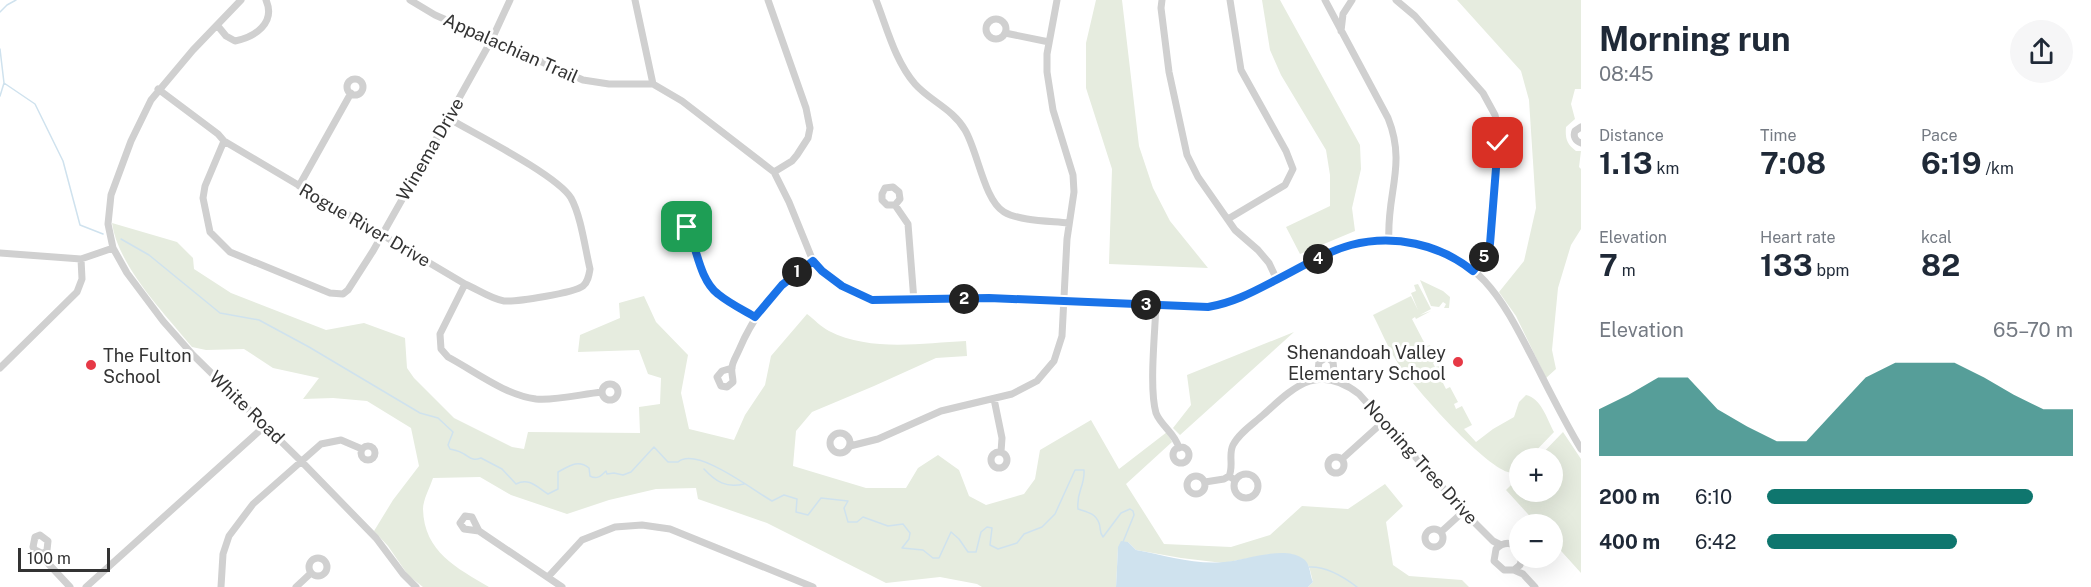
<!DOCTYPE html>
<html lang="en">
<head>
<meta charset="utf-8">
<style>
	:root { --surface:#fff; --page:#f6f6f7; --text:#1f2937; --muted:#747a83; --accent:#0f766e }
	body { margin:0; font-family:"Public Sans",sans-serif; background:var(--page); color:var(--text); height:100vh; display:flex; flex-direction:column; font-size:22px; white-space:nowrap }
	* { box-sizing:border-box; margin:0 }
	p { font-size:20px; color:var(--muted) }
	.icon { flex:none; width:33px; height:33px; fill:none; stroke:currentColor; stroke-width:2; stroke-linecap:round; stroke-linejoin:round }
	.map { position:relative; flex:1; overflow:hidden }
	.sheet { display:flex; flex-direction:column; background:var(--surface); width:510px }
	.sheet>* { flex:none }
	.fabs { position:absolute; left:1509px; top:448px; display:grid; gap:12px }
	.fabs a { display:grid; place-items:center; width:54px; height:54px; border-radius:50%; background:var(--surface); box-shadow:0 6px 24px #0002; font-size:30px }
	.scale { position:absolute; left:18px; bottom:15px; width:92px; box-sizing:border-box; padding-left:6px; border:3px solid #333; border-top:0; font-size:16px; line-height:21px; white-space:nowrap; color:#333; -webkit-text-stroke:4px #fff; paint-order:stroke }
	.pin { position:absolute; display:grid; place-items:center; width:51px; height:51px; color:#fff; margin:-26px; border-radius:12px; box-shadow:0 3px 9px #0006 }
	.km { position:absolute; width:30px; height:30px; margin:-15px; border-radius:50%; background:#222; color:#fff; font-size:16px; line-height:30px; text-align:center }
	.round { display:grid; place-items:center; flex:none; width:63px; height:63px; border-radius:32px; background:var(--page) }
	.head { display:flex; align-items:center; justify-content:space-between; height:102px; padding:0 18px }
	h1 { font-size:33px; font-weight:700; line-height:45px }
	.figures { display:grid; grid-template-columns:repeat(3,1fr); gap:9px; height:102px; padding:6px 18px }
	.figures div { display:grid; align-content:center }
	.figures b { font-size:30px; font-weight:700 }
	.figures small { font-size:16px; font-weight:400 }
	.figures p { font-size:16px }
	.chart { height:168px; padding:12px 18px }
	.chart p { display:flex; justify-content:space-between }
	.chart svg { width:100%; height:108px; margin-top:6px; fill:var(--accent); opacity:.7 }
	ul { padding:0 18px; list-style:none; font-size:20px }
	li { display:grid; grid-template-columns:96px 72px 1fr; align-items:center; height:45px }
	li i { height:15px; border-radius:8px; background:var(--accent) }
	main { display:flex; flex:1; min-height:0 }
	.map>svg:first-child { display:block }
</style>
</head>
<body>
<main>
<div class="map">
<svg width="1581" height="587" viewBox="0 0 1581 587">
	<rect width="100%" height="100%" fill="#fff"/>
	<path fill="#e6ecdf" d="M1096,0H1122L1139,146L1153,188L1170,221L1208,268L1109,264L1112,169L1086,88V43Z
		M1262,0H1280L1360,145L1361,169L1352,208L1355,231L1300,254L1286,227L1330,206V175L1326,150L1281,75L1270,50Z
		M1457,0H1581V89H1575L1571,104L1575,119L1566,127C1565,139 1567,144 1576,151H1581L1579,167L1581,169V229L1571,245L1558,288L1552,350L1556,369L1546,378L1516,316L1499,292L1524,261L1536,208L1529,100L1521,71Z
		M112,223L177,242L193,258L194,269L231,293L326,330L364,323L405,338L407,368L414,378L454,418L512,447L524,449L528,432L640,433L639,407L660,404L661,378L648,374L639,350L578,352L580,335L620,318L619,303L644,296L656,322L688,355L681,393L689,429L734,440L745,415L765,385L771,356L807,314C814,319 821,327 829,331C870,352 922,343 966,341L967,356L936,358L874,386L812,412L796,431L793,466L866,488H906L918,468L938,455L959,470L969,496L986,505L1024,494L1035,479L1040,450L1091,420L1119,469L1167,432L1172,442L1126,484L1164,544L1231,547L1270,535L1302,506L1348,509L1385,484L1403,506L1386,522L1393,565L1409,576L1462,580L1469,587H1308L1313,582L1309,566L1271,554L1223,563L1181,558L1136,550L1128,542L1118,548L1116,587H982L977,584L940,577L886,583L767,523L698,499L696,488L656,489L609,500L567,514L511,495L480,477L433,478C430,487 423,500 423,509C424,552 457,568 489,587H423L408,575L388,546L374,531L393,500L419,466L411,428L367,401L333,398L303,399L319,378L273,368L244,349L206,350L192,347C165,314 118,266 112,223Z
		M1420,280L1443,291L1450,297L1449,308H1444L1446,304L1443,302L1439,307L1431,306Z
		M1418,284L1431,309L1420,315L1431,311L1416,319L1415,317L1412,319L1426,346L1430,345L1437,360L1433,363L1435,367L1440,366L1442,371L1439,373L1441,376L1444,375L1447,381L1443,383L1446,389L1450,387L1458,402L1454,404L1456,409L1462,406L1472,425L1464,429L1476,442L1493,429L1514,417L1519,402L1526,395C1541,398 1547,419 1554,432L1528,459H1520L1519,468C1516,471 1513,474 1508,472C1483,465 1411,385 1396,360C1387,346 1381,330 1373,315L1411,296L1418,310L1411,293L1416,291L1414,285Z
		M1294,332L1180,435L1173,428L1191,405L1187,375Z
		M1563,432L1581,459V573L1553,542L1552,525H1538L1506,490L1519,477L1520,492H1552V459H1537Z"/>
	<path fill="#cfe2ee" d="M1121,541L1128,542L1136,550C1164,555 1195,565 1224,562C1244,561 1283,545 1302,558C1311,563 1309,573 1313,582L1308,587H1116L1118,547Z"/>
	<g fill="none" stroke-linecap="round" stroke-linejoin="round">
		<path stroke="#cfe2ee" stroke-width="1.5" d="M0,12L7,5L16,0
			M0,49L4,83L0,96
			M4,83L35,104L63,161L80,225L103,234
			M121,239L149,255L220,313L259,320L309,347L420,413L438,418L453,432L448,445L450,449C454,450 460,451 464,454C471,458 472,461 481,458L502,469L516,484C529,477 537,487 548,494L558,489V472C569,466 578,459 589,468L590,476C597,480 601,476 606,471L607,474L614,473L623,475L631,472L654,447L668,462H678C697,446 754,491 772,501L784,495L797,499L796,512L808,515L821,498L848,501L844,508L848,522H857L863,517L888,526L903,524L910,533L909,539L902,548L923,550L933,558H939L951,532L959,539L968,552H976L981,532L987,527L992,528L990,545L998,549L1017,543L1024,534L1042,527L1055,514L1075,470H1084C1085,487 1076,491 1078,509C1087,512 1095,513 1099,523C1101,528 1099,532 1103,537L1121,513L1130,509L1133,511L1134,515L1123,542
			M704,469C716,482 726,488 744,484
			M1309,567C1326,566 1344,577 1357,587"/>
		<path stroke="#d0d0d0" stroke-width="7" d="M241,0L193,50L151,100L131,141L111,195L108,224L113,248L127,273L163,321L193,355L302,462L376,538L403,574L416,587
			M410,0L435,15L583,80L609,84H653L682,101L774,172L789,202L813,261L832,279L862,296L886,301L989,298L1207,307C1256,301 1296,266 1340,249C1362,241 1385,239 1408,242C1479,253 1502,299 1532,357C1548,388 1563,419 1581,449
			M635,0L653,84
			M768,0L806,108L810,128L808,138L797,155L792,161L774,172
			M876,0C887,28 895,61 915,84C930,101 953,109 965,130C978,152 984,200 1004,212C1019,221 1051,221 1068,223
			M1162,0L1161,8L1169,72L1187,155L1198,177L1235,230L1258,250L1269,263L1277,280
			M1325,0L1388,118C1407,165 1386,194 1389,241
			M1396,0L1415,16L1483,93L1495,115L1499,131L1498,143L1490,244L1482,260L1473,271
			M986 29a10 10 0 1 1 20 0a10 10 0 1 1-20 0Z
			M217,25L226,36L235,41C255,37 276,23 266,0
			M1341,31L1343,14L1352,0
			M1005,33L1049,42
			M347 87a8 8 0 1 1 16 0a8 8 0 1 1-16 0Z
			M158,89L218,134L224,141L465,284C477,289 491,299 504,301C516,302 574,293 583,286C588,282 589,275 590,269C585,248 581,216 571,198C557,175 475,134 448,118
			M1581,127L1575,131C1573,136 1575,141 1581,143
			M224,141L205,186L203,198L210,232L230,252L330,293L343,294L348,290L373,251L448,118L492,39L510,0
			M299,186L351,93
			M895,205L900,199L899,192L893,187L885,188L882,194V200L887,205H895L908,224L914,301
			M669 225a9 9 0 1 1 18 0a9 9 0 1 1-18 0Z
			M1228,219L1285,185L1293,169L1286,151L1241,70L1230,0
			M686,230L690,233C697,252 701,281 718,294C729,303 743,310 755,317
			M0,253L81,259L113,248
			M465,284L440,334L441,349L448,357C476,372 505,395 536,399C555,401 582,394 602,392
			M1156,305C1155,333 1149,389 1156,413C1161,426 1175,433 1179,448
			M0,368L77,292L82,279L81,259
			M732,368L722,371L717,377L721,386L727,387L733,382C733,377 731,372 732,368C732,362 737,355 739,350C755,312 779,283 813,261
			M1317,379L1319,362L1327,357L1333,362L1335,380
			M602 392a8 8 0 1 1 16 0a8 8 0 1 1-16 0Z
			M994,399L1002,438L1001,452
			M830 443a10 10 0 1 1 20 0a10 10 0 1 1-20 0Z
			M361 453a7 7 0 1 1 14 0a7 7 0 1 1-14 0Z
			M850,446L878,439L941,411L1012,394L1037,381L1054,361L1062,336L1067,239L1074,192L1073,175L1053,110L1047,72V54L1057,0
			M1173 455a8 8 0 1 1 16 0a8 8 0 1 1-16 0Z
			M991 460a8 8 0 1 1 16 0a8 8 0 1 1-16 0Z
			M1328 465a8 8 0 1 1 16 0a8 8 0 1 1-16 0Z
			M1342,459L1383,422
			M1234 486a12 12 0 1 1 24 0a12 12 0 1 1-24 0Z
			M1187 485a9 9 0 1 1 18 0a9 9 0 1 1-18 0Z
			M1235,480L1229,476C1234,466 1228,455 1233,445C1239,433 1253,424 1263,415C1294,387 1318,362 1359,394L1469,517L1493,541L1501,545
			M1205,482L1224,479L1229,476
			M1425 538a9 9 0 1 1 18 0a9 9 0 1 1-18 0Z
			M479,531L472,517L465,516L460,523L464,529L479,531L562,587
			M1441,532L1464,511
			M1520,549C1512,542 1504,541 1496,549L1494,561L1504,570H1514L1520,565L1522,558
			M43,554L47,550L48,541L40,535L35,537L33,547L35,550L43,554V558L70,587
			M309 567a9 9 0 1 1 18 0a9 9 0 1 1-18 0Z
			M1514,570L1523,574L1535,587
			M548,577L582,540L615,527L642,525L670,529L813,587
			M86,587L266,425
			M221,587L223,554L229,536L253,504L321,444L341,440L362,449
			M296,587L311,573"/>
	</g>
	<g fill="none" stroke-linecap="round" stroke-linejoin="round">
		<g stroke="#fff" stroke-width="12">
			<path id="route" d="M687,227L686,230L690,233C697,252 701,281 718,294C729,303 743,310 755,317L782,285L813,261L822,271L842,286L872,300L989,298L1208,307C1233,303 1253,292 1276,280C1300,268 1325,252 1351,245C1394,234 1439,244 1473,271L1482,260L1490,244L1498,143"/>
		</g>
		<use href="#route" stroke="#1a73e8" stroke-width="8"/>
	</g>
	<g fill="#e63946" stroke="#fff" stroke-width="2">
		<circle cx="1458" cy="362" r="6"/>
		<circle cx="91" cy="365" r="6"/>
	</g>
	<g text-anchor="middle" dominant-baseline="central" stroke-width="6" stroke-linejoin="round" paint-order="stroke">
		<g font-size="18" fill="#333" stroke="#fff">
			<text transform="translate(511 48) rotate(24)">Appalachian Trail</text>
			<text transform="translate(430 149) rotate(-60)">Winema Drive</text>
			<text transform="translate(365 225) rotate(30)">Rogue River Drive</text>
			<text transform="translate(247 407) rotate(44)">White Road</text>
			<text transform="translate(1421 462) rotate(48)">Nooning Tree Drive</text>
		</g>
		<g font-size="18" fill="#333" stroke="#fff" text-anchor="end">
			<text x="1446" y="352">Shenandoah Valley<tspan x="1446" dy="21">Elementary School</tspan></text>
			<text x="103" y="355" text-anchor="start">The Fulton<tspan x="103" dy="21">School</tspan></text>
		</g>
	</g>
</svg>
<div class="fabs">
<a>+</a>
<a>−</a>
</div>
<div class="scale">100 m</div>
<div class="pin" style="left:687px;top:227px;background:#1e9e55"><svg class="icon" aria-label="arrive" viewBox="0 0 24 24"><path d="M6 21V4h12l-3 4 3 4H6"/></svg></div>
<div class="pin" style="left:1498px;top:143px;background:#d93025"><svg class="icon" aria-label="check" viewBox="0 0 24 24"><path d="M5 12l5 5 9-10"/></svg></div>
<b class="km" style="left:797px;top:272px">1</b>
<b class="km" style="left:964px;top:299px">2</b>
<b class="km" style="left:1146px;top:305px">3</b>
<b class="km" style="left:1318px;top:259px">4</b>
<b class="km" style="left:1484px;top:257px">5</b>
</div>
<section class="sheet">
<div class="head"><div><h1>Morning run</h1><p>08:45</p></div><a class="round"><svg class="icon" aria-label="share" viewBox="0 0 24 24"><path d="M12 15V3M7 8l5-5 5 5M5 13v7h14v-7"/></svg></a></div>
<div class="figures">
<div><p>Distance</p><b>1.13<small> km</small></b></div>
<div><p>Time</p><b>7:08</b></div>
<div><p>Pace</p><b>6:19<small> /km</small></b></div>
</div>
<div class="figures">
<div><p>Elevation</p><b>7<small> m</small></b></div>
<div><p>Heart rate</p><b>133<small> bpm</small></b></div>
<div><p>kcal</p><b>82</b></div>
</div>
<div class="chart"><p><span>Elevation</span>65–70 m</p>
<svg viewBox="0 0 160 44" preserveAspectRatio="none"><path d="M0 44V25L10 19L20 12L30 12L40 25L50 32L60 38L70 38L80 25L90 12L100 6L110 6L120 6L130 12L140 19L150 25L160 25V44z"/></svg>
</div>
<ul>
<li><b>200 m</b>6:10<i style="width:87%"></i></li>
<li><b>400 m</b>6:42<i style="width:62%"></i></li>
</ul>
</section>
</main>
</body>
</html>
